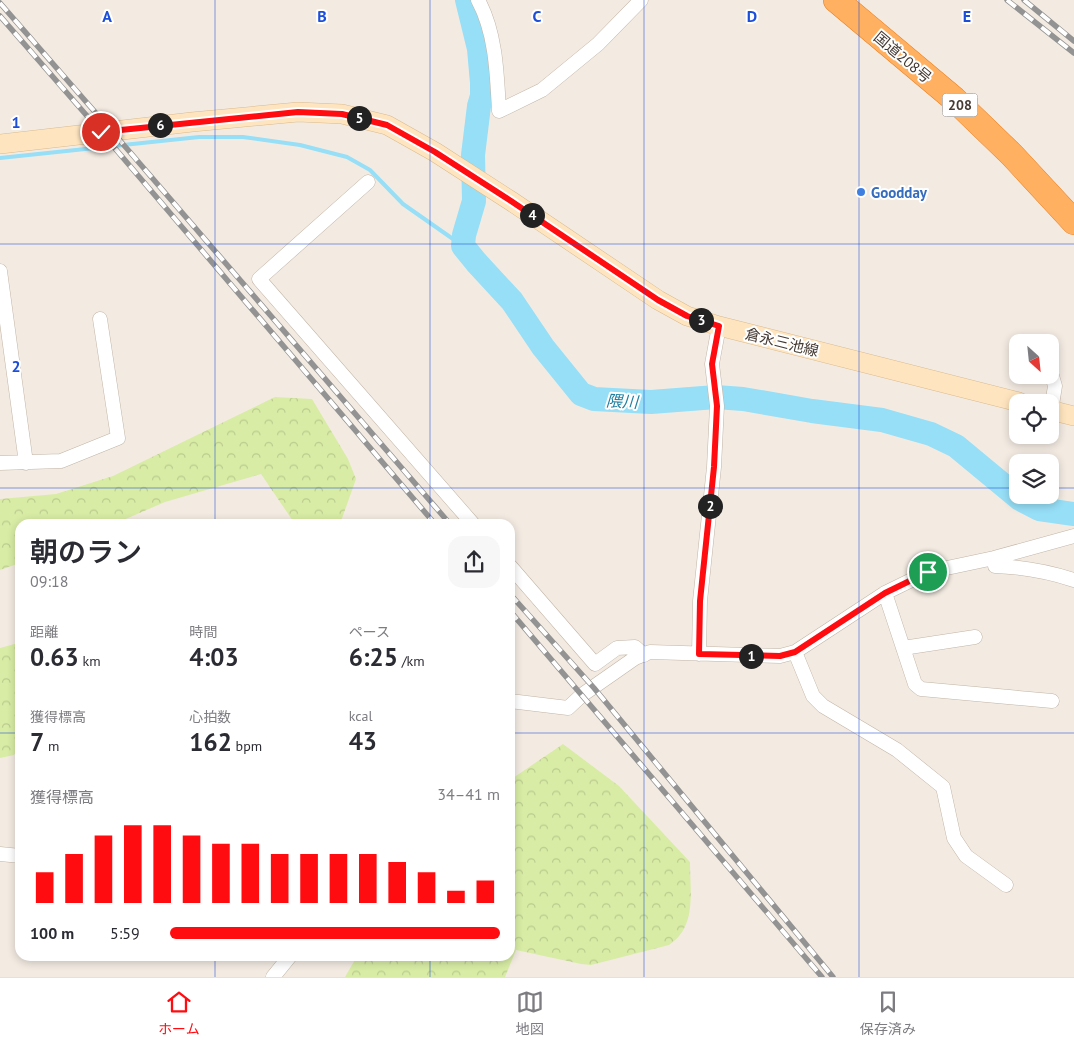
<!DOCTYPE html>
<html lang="ja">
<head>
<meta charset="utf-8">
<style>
	:root { --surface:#fff; --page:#f7f7f7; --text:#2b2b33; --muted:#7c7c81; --line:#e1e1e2; --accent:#ff0c10 }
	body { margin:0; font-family:"PT Sans","Noto Sans JP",sans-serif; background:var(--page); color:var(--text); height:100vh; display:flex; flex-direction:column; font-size:19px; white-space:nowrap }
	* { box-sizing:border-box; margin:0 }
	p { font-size:16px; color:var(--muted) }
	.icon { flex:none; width:28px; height:28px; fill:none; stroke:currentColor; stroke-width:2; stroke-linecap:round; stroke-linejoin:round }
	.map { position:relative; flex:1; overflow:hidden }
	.side { position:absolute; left:15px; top:519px; width:500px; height:442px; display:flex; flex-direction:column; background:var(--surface); border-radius:15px; box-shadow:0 2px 8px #0003 }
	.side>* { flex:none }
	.needle { width:32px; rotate:153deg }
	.fabs { position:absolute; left:1009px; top:334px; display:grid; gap:10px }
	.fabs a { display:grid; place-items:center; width:50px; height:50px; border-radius:10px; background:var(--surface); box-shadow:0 2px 8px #0003; font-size:25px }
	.pin { position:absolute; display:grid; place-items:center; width:42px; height:42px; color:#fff; margin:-21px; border:2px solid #fff; border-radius:50%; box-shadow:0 1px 5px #0007 }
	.km { position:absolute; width:25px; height:25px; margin:-12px; border-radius:50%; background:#222; color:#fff; font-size:14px; line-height:25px; text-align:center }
	.round { display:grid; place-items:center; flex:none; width:52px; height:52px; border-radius:15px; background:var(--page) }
	.overview { display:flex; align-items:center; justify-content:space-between; height:85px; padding:0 15px }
	h1 { font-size:28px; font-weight:600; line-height:38px }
	.stats { display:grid; grid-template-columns:repeat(3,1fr); gap:8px; height:85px; padding:5px 15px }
	.stats div { display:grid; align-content:center }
	.stats b { font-size:25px; font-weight:600 }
	.stats small { font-size:14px; font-weight:400 }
	.stats p { font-size:14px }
	.chart { height:140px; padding:10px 15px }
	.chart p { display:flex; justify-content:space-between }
	.chart svg { width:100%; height:90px; margin-top:5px; stroke:var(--accent); stroke-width:6 }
	ul { padding:0 15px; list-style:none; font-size:16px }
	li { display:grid; grid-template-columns:80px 60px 1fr; align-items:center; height:38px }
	li i { height:12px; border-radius:6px; background:var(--accent) }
	.tabs { display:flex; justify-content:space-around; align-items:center; height:70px; border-top:1px solid var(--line); background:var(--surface); font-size:14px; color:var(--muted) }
	.tabs a { display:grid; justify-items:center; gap:2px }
	.tabs .on { color:var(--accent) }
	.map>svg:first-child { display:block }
</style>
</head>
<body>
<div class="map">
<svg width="1074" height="977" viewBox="0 0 1074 977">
	<defs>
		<pattern id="forest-crowns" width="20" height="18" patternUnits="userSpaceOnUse" patternTransform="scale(1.25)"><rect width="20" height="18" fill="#d8eca5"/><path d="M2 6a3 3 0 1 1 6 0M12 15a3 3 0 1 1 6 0" fill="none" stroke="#bbcb8e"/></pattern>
	</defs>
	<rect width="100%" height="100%" fill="#f3ebe2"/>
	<path fill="url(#forest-crowns)" d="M275,397L312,399L348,459L356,479L340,524H295L261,474L165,502L114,524H20V563L0,570V499L56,494L113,476Z
		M18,643L20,654V746L14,755L0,758V648Z
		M563,744L619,786L690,862C690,892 697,927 669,945L591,965L581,964L516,950L505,977H345L357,956H510V780Z"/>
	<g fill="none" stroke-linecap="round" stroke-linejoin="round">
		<path stroke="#96dff7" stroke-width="4" d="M0,158L199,137H243L300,145L347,157L370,170L403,204L463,246"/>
		<path stroke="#96dff7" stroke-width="24" d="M467,0L479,49L482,83V96L479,106L473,155L474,201L464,235L463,246L476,262L512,301L543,347L581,394L594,399L651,402L716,397L743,399L812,411L882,420L931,434L956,446L1020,499L1039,509L1074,514"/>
		<g stroke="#c2b4a6" stroke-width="15">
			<path id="street" d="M478,0C496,33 497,74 499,111L542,90L598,44L641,0
				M368,182L259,279L473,524
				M0,271L26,463
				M1050,369L1055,386L1051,411
				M0,463L61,461L118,438L100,319
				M994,558L995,566C1024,567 1046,571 1074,580
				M510,566L595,664L617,648L635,647L644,655
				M885,593L915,684L921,689L1052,701
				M903,648L975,637
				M795,652L813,696L823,706L897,750L943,787L954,838L966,856L1006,885
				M699,654L700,601L714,467L717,406L712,364L719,326
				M510,701L568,708L582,695L635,658L650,652L780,656L795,652L885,593L928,572L994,558L1074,536
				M0,854L20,856
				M273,977L290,956"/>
		</g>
		<g stroke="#daba8e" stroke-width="20">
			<path id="secondary" d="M0,144L192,122L298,112L342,114L387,125L435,152L511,201L658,300L687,316L719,326L1019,402
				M1050,410L1074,416"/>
		</g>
		<g stroke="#ec8122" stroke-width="26">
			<path id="highway" d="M836,0L954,99L1012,155L1074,222"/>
		</g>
		<use href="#street" stroke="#fff" stroke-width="14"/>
		<use href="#secondary" stroke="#ffe5bf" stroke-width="19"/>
		<use href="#highway" stroke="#ffb060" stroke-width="25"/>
		<g stroke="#939393" stroke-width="5.5">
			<path id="rail" d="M1007,0L1074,53
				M1024,0L1074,41
				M0,3L129,151L450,524
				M0,16L101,132L435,524
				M510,594L594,688L833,977
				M510,611L822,977"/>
		</g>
		<use href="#rail" stroke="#fff" stroke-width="4" stroke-dasharray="11" stroke-linecap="butt"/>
	</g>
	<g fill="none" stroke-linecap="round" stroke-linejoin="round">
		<g stroke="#fff" stroke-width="10">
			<path id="route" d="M101,132L298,112L342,114L387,125L435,152L511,201L658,300L687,316L719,326L712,364L717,406L714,467L700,601L699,654L780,656L795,652L885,593L928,572"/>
		</g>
		<use href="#route" stroke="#ff0c10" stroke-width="6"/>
	</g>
	<path fill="none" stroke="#1d4ed8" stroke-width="1" stroke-opacity="0.55" d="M215,0V524M430,0V524M644,0V977M859,0V977M0,244H1074M0,488H1018M1050,488H1074M0,733H20M510,733H1074M215,956V977M430,956V977"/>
	<circle fill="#3f7fe0" stroke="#fff" stroke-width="2" cx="861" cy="192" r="5"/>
	<g text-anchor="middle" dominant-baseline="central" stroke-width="4" stroke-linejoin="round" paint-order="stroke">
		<rect fill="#fff" stroke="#7d7570" stroke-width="1" x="942.5" y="93.5" width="35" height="23" rx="4"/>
		<g font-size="14" font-weight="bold" fill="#453a32">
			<text x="960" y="105">208</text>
		</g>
		<g font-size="15" fill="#453a32" stroke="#fff">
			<text transform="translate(903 57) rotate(40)">国道208号</text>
			<text transform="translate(782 342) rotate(14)">倉永三池線</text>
		</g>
		<g font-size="15" font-weight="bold" fill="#366cbe" stroke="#fff" text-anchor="start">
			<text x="871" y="192">Goodday</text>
		</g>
		<g font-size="16" font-style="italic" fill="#1f7fa1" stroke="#fff">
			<text transform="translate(622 401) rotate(3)">隈川</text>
		</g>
	</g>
	<g font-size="16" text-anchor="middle" font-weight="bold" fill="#1d4ed8" stroke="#fff" stroke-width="4" stroke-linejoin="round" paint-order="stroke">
		<text x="107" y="22">A</text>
		<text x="322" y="22">B</text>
		<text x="537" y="22">C</text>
		<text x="752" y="22">D</text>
		<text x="967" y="22">E</text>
		<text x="16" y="128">1</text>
		<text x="16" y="372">2</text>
	</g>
</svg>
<div class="fabs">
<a><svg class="needle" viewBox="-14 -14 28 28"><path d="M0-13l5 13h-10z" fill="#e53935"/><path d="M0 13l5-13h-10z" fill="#7c7c81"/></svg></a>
<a><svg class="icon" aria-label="locate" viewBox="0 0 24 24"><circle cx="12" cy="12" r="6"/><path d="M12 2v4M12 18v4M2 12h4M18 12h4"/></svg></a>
<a><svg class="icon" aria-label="layers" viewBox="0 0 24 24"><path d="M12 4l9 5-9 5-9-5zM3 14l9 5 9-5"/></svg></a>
</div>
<div class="pin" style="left:928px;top:572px;background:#1e9e55"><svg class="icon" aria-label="arrive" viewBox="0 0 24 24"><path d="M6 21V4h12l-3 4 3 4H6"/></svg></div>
<div class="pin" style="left:101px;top:132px;background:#d93025"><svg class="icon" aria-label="check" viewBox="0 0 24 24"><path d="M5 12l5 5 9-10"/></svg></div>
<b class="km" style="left:751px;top:656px">1</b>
<b class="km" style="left:710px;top:506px">2</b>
<b class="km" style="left:701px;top:320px">3</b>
<b class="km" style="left:532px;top:215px">4</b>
<b class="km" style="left:359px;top:118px">5</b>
<b class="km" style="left:160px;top:125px">6</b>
<section class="side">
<div class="overview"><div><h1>朝のラン</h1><p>09:18</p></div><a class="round"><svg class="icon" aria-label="share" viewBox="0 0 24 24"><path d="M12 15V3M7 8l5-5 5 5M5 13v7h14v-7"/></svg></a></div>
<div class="stats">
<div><p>距離</p><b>0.63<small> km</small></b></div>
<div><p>時間</p><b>4:03</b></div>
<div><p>ペース</p><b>6:25<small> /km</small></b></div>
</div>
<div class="stats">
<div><p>獲得標高</p><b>7<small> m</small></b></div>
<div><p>心拍数</p><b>162<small> bpm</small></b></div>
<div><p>kcal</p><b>43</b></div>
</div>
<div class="chart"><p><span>獲得標高</span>34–41 m</p>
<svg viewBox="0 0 160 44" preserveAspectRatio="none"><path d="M5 44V29M15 44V20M25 44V11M35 44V6M45 44V6M55 44V11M65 44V15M75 44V15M85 44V20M95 44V20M105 44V20M115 44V20M125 44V24M135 44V29M145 44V38M155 44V33"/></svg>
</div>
<ul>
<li><b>100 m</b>5:59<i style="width:100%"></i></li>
</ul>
</section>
</div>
<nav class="tabs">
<a class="on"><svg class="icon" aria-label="home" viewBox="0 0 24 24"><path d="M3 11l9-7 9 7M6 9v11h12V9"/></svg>ホーム</a>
<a><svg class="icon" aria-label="map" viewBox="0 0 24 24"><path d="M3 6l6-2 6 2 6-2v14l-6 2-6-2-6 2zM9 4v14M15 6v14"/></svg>地図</a>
<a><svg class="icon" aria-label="saved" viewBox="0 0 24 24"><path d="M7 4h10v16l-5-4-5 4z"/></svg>保存済み</a>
</nav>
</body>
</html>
